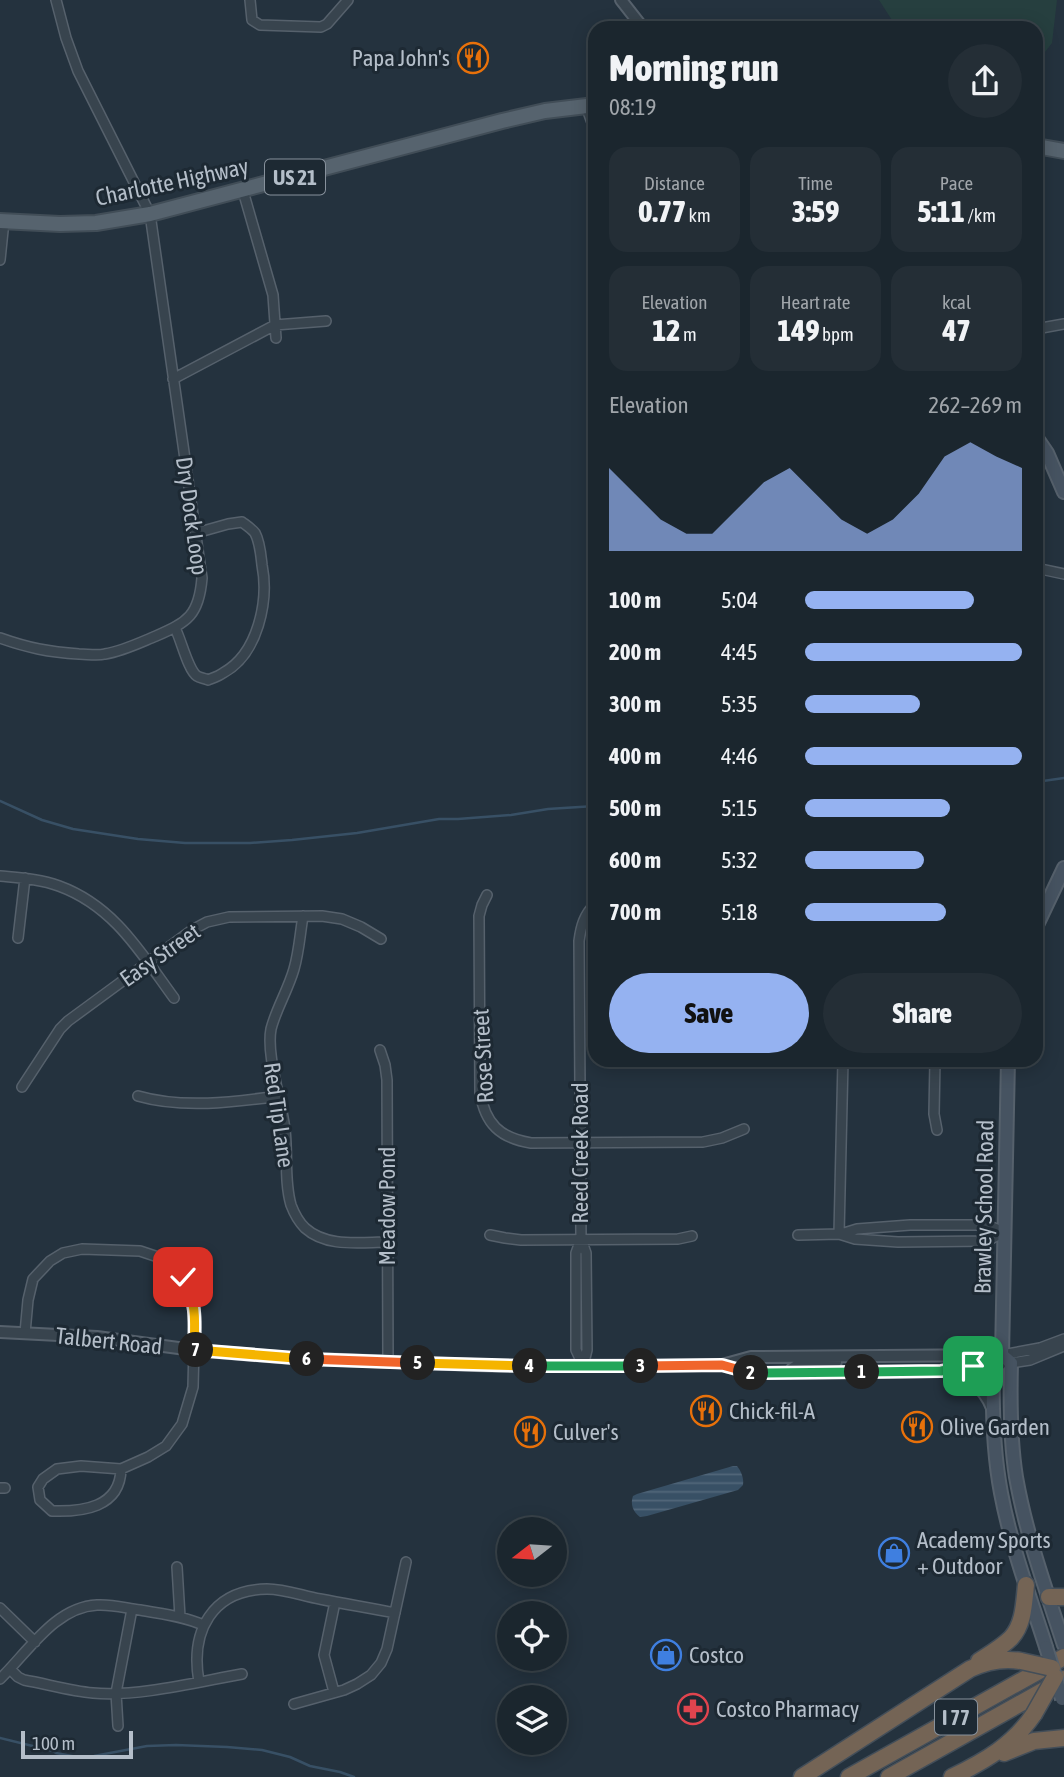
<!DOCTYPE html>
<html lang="en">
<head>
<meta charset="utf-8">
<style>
	:root { --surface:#1b262e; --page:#242e36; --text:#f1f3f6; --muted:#a0a5aa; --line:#39434a; --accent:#95b2f1 }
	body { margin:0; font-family:"Asap Condensed",sans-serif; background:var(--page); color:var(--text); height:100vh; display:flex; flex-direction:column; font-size:26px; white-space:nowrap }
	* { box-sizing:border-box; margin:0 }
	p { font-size:23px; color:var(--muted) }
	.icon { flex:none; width:38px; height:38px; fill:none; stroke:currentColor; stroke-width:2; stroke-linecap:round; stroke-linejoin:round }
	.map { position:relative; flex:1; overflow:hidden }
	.drawer { position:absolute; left:588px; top:21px; width:455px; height:1046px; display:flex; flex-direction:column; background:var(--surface); border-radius:21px; box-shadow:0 4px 18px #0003,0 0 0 2px var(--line) }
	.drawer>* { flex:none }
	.needle { width:46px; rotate:253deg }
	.buttons { position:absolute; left:497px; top:1517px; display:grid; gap:14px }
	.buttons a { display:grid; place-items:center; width:70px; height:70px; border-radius:50%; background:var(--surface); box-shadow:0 4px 18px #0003,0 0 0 2px var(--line); font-size:35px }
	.scale { position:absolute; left:21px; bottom:18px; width:112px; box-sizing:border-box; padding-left:7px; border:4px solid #b4bec9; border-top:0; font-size:19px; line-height:24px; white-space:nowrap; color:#b4bec9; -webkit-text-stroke:5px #1d2933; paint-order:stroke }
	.pin { position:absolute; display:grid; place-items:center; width:60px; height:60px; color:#fff; margin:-30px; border-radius:14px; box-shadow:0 4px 10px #0006 }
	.km { position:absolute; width:35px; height:35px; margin:-18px; border-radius:50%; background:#222; color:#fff; font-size:19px; line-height:35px; text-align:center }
	.round { display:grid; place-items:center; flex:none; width:74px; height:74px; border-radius:37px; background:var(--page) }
	.overview { display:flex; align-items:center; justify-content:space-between; height:119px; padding:0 21px }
	h1 { font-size:38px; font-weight:800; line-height:52px }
	.stats { display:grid; grid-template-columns:repeat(3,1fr); gap:10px; height:119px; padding:7px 21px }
	.stats div { display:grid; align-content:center; border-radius:18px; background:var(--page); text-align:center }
	.stats b { font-size:30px; font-weight:800 }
	.stats small { font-size:19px; font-weight:400 }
	.stats p { font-size:19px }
	.chart { height:196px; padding:14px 21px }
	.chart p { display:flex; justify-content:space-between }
	.chart svg { width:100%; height:126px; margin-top:7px; fill:var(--accent); opacity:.7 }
	.button { display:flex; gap:14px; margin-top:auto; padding:14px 21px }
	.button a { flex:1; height:80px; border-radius:42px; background:var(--accent); color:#111; font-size:28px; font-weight:800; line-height:80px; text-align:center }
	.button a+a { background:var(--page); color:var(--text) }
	ul { padding:0 21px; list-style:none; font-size:23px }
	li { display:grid; grid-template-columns:112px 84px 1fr; align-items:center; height:52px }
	li i { height:18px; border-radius:9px; background:var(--accent) }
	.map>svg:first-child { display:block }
</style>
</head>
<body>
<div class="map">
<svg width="1064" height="1777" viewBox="0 0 1064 1777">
	<defs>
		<pattern id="water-rules" width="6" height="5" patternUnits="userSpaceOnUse" patternTransform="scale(1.75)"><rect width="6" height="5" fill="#385065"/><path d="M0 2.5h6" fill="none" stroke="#52677a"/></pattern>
	</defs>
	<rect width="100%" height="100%" fill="#24323e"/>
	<path fill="#263f3f" d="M879,0H1057L1052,43L1045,52L1036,53V28H897Z"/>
	<path fill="url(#water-rules)" d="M733,1466H737C741,1471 744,1478 743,1485L738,1490L647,1516L640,1517C633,1512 630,1504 633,1496L637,1494Z"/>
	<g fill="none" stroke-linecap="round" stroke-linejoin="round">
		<path stroke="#385065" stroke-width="2.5" d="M1036,782L1064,778
			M0,801L42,820L73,829L138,839L185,843H250L292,840L357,833L439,819H458L511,815L548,809L595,806
			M0,1738L53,1751L56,1753L77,1757L94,1756L147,1746L176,1745L227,1747L262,1750L290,1757L310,1766L340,1772L354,1777"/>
		<g stroke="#56616c" stroke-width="12">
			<path id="minor" d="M250,0L252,20L260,25L321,27L327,24L348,0
				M586,106L595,131
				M243,191L273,295L276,338
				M0,260L4,221
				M1036,329L1064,324
				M173,379L275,325L326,321
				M1036,568L1064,574
				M175,628C181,639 188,670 197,676C200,678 204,678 208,680C213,678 219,676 223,673C258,654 269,601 262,565C261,556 260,542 255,533C252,529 246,525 242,522L228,524L196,533
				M0,638C28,648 49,652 79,654C87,654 97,656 105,654C123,651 139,643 156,636C188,622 199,615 202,578L150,214L78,71L66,38L56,0
				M0,876C20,878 40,879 59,886C114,906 141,953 174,998
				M487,895L482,905L479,916L480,1092C485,1124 500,1138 531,1143L703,1142L722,1138L744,1129
				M303,916C300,934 299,952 294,969C288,990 276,1009 271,1029C266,1055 282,1102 285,1130C288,1155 284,1181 291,1205C294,1213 299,1222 305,1228C327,1248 361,1242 388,1242
				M18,938L25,878
				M380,1050L385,1065L387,1080L388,1363
				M935,1060L934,1114L937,1130
				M22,1087L60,1029L68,1021L192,930L207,922L229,917L322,916L342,919L361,927L381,939
				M138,1096C183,1109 234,1102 279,1096
				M839,1234L843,1060
				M841,1234L857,1229L910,1225H987L1004,1232
				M490,1235L505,1238L521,1240L678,1239L692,1236
				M798,1235L839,1234L855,1239L898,1242L987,1241L1004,1232
				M581,1239L576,1253V1350L583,1365
				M25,1333L28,1300L33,1279L50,1261L63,1253L82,1249L140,1251L164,1259L183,1277L189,1287L195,1308L193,1387L182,1424L166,1446L148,1457L121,1469L81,1466L57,1469L43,1479L38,1487L40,1500L52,1511C82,1512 120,1508 121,1469
				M1002,1355L1040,1348L1064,1339
				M1011,1363L1030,1360L1064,1346
				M583,1366L587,1350L586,1253L581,1239L579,941C581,926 584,915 595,904
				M0,1488H5
				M177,1567L180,1617
				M0,1608L35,1642
				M10,1669L18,1677L24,1680C47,1684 70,1691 93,1693C138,1697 197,1682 242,1674
				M0,1679C28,1652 55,1607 97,1605C112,1604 125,1608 140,1610C161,1614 183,1616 203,1625
				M199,1682C190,1631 212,1590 267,1589C285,1589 303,1596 320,1599C345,1604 370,1608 395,1613
				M334,1692L324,1655L335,1602
				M294,1704L344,1690L357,1684L371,1675L381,1663L387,1649L406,1562
				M118,1726L116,1693L132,1609"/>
		</g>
		<g stroke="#56616c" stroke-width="14">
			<path id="tertiary" d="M621,0L643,28
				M0,1332L97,1337L193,1350L291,1358L501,1366L722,1365L751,1357L1002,1355
				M725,1366L752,1373L941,1371L966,1366L1001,1364
				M947,1372C969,1378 983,1386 992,1408
				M791,1373L792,1369L798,1365L836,1362"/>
		</g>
		<g stroke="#56616c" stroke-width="16">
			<path id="secondary" d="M1036,437L1047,453L1064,492
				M1036,927L1064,868
				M1008,1060L1002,1355L993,1365C992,1408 993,1451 1001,1493C1011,1546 1030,1597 1046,1647
				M1002,1355L1011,1363C1010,1401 1010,1439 1016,1477C1026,1534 1046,1590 1064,1645"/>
		</g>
		<g stroke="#414d57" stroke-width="18">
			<path id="primary" d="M1036,146L1064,151
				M0,221L60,224L96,223L150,214L502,121L545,111L595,105"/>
		</g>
		<g stroke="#434e59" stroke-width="19">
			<path id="motorway" d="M1049,1597H1064
				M979,1661C990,1654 1002,1647 1011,1638C1024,1624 1024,1603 1026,1585
				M1004,1753L1034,1741L1064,1738
				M802,1777L970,1669C987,1661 1003,1658 1021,1661
				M849,1777L1064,1657
				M889,1777L1064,1679
				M952,1777C985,1761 1013,1745 1034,1714"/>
		</g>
		<use href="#minor" stroke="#38444e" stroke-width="9"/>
		<use href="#tertiary" stroke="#38444e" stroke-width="10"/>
		<use href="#secondary" stroke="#465361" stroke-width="12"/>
		<use href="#primary" stroke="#56636e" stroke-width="14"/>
		<use href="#motorway" stroke="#746455" stroke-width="16"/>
		<g stroke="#56616c" stroke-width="16" stroke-linecap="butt">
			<path id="secondary-bridge" d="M1046,1647L1062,1699"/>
		</g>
		<g stroke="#434e59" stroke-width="19" stroke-linecap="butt">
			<path id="motorway-bridge" d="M1021,1661L1052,1668
				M1034,1714L1055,1677"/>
		</g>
		<use href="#secondary-bridge" stroke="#465361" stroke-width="12"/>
		<use href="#motorway-bridge" stroke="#746455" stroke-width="16"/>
	</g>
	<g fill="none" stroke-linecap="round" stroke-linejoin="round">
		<g stroke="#fff" stroke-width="14">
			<path id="split-1" d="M862,1372L941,1371L973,1366"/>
		</g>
		<g stroke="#fff" stroke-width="14">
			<path id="split-2" d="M751,1373L862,1372"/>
		</g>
		<g stroke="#fff" stroke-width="14">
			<path id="split-3" d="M641,1366L722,1365L751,1373"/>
		</g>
		<g stroke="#fff" stroke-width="14">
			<path id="split-4" d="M530,1366H641"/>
		</g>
		<g stroke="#fff" stroke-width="14">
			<path id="split-5" d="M418,1363L530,1366"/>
		</g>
		<g stroke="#fff" stroke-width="14">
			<path id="split-6" d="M307,1359L418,1363"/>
		</g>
		<g stroke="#fff" stroke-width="14">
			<path id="split-7" d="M196,1350L307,1359"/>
		</g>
		<g stroke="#fff" stroke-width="14">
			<path id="split-8" d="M183,1277C197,1302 195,1322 194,1350H196"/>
		</g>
		<use href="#split-1" stroke="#22a559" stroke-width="9"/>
		<use href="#split-2" stroke="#22a559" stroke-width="9"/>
		<use href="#split-3" stroke="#f0652b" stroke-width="9"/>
		<use href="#split-4" stroke="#22a559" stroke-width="9"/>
		<use href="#split-5" stroke="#f5b400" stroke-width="9"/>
		<use href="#split-6" stroke="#f0652b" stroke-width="9"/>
		<use href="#split-7" stroke="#f5b400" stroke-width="9"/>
		<use href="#split-8" stroke="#f5b400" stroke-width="9"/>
	</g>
	<defs>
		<g id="restaurant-ring" transform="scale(1.575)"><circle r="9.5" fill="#1d2933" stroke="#e8710a" stroke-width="1.5"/><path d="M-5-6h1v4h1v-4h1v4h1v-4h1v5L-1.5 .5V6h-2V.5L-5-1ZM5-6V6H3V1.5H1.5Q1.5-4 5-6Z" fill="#e8710a"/></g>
		<g id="shop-ring" transform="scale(1.575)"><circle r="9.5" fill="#1d2933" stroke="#3f7fe0" stroke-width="1.5"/><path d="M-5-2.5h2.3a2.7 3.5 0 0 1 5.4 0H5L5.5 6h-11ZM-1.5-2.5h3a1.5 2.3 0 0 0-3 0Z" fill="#3f7fe0"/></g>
		<g id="pharmacy-ring" transform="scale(1.575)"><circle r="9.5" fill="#1d2933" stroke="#e0444e" stroke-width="1.5"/><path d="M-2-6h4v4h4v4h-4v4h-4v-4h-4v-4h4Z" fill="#e0444e"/></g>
	</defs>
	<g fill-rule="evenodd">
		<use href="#restaurant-ring" x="473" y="58"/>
		<use href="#restaurant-ring" x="706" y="1411"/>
		<use href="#restaurant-ring" x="917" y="1427"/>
		<use href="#restaurant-ring" x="530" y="1432"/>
		<use href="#shop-ring" x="894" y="1553"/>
		<use href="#shop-ring" x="666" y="1655"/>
		<use href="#pharmacy-ring" x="693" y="1709"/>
	</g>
	<g text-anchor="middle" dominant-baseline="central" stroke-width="6" stroke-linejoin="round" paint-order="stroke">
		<g fill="#1d2933" stroke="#87919c" stroke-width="2">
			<rect x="265" y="159.5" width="60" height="35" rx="5"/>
			<rect x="935" y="1699.5" width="42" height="35" rx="5"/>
		</g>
		<g font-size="21" font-weight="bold" fill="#b4bec9">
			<text x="295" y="177">US 21</text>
			<text x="956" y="1717">I 77</text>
		</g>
		<g font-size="23" fill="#b4bec9" stroke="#1d2933" text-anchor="start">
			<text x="450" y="58" text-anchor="end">Papa John's</text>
			<text x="729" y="1411">Chick-fil-A</text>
			<text x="940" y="1427">Olive Garden</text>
			<text x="553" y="1432">Culver's</text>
			<text x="917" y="1540">Academy Sports<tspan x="917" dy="26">+ Outdoor</tspan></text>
			<text x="689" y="1655">Costco</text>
			<text x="716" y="1709">Costco Pharmacy</text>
		</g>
		<g font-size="23" fill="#b4bec9" stroke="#1d2933">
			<text transform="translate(172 182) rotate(-12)">Charlotte Highway</text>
			<text transform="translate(192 516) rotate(82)">Dry Dock Loop</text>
			<text transform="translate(160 955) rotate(-35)">Easy Street</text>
			<text transform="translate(483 1056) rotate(-93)">Rose Street</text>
			<text transform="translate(279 1115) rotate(82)">Red Tip Lane</text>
			<text transform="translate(580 1153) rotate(-90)">Reed Creek Road</text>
			<text transform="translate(387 1206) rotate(-90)">Meadow Pond</text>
			<text transform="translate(984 1207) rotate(-89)">Brawley School Road</text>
			<text transform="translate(109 1341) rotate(6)">Talbert Road</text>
		</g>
	</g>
</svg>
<div class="buttons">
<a><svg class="needle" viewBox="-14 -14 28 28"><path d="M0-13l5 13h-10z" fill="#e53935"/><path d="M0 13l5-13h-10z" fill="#a0a5aa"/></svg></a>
<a><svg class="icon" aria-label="locate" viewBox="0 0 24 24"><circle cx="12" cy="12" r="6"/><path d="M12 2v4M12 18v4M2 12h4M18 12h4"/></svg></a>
<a><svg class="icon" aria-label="layers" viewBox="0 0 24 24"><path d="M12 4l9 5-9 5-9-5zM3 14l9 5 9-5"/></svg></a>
</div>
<div class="scale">100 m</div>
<div class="pin" style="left:973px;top:1366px;background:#1e9e55"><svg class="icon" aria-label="arrive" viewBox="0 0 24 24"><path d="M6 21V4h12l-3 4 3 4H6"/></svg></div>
<div class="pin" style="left:183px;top:1277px;background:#d93025"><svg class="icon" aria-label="check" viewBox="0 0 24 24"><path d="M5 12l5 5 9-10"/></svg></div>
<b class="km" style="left:862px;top:1372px">1</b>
<b class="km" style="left:751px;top:1373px">2</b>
<b class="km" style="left:641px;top:1366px">3</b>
<b class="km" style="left:530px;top:1366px">4</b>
<b class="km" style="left:418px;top:1363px">5</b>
<b class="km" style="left:307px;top:1359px">6</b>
<b class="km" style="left:196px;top:1350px">7</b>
<section class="drawer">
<div class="overview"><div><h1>Morning run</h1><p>08:19</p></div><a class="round"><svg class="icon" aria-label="share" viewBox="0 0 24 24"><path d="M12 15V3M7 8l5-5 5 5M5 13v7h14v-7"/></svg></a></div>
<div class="stats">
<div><p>Distance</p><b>0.77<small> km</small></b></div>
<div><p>Time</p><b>3:59</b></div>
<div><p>Pace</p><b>5:11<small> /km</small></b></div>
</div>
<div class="stats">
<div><p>Elevation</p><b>12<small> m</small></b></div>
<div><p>Heart rate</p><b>149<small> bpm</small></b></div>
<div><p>kcal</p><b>47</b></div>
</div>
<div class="chart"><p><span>Elevation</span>262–269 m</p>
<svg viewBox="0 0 160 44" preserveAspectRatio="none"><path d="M0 44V15L10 24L20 33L30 38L40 38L50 29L60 20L70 15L80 24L90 33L100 38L110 33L120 24L130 11L140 6L150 11L160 15V44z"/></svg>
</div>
<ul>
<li><b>100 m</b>5:04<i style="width:78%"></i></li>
<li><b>200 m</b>4:45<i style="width:100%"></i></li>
<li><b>300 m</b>5:35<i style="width:53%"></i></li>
<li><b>400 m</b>4:46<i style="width:100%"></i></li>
<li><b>500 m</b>5:15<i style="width:67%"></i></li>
<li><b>600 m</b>5:32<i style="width:55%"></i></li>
<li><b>700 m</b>5:18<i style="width:65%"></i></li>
</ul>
<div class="button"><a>Save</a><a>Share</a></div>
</section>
</div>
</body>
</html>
